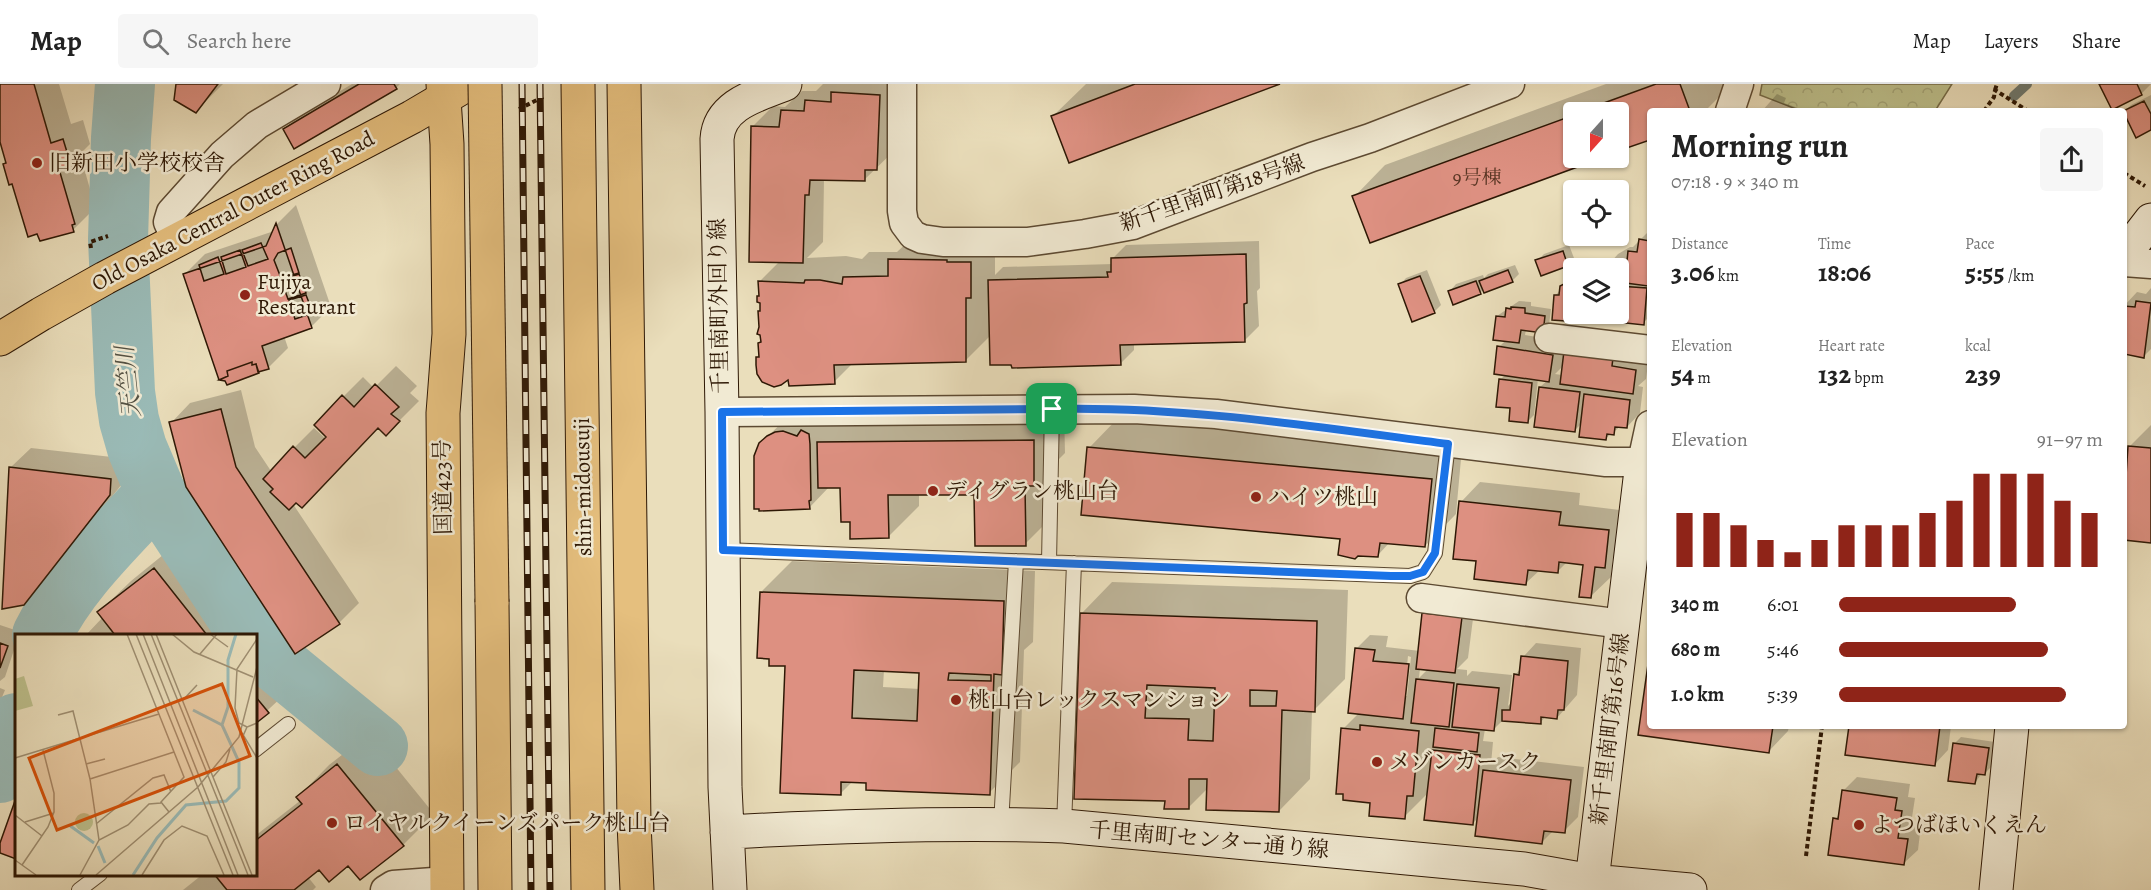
<!DOCTYPE html>
<html lang="en">
<head>
<meta charset="utf-8">
<style>
	:root { --surface:#fff; --page:#f6f6f6; --text:#222; --muted:#767676; --line:#e0e0e0; --accent:#8f2418 }
	body { margin:0; font-family:Alegreya,"Noto Serif JP",serif; background:var(--page); color:var(--text); height:100vh; display:flex; flex-direction:column; font-size:22px; white-space:nowrap }
	* { box-sizing:border-box; margin:0 }
	p { font-size:20px; color:var(--muted) }
	.icon { flex:none; width:33px; height:33px; fill:none; stroke:currentColor; stroke-width:2; stroke-linecap:round; stroke-linejoin:round }
	.map { position:relative; flex:1; overflow:hidden }
	.drawer { position:absolute; left:1647px; top:24px; width:480px; height:621px; display:flex; flex-direction:column; background:var(--surface); border-radius:6px; box-shadow:0 2px 4px #0004 }
	.drawer>* { flex:none }
	.needle { width:39px; rotate:201deg }
	.tools { position:absolute; left:1563px; top:18px; display:grid; gap:12px }
	.tools a { display:grid; place-items:center; width:66px; height:66px; border-radius:6px; background:var(--surface); box-shadow:0 2px 4px #0004; font-size:30px }
	.pin { position:absolute; display:grid; place-items:center; width:51px; height:51px; color:#fff; margin:-26px; border-radius:12px; box-shadow:0 3px 9px #0006 }
	.round { display:grid; place-items:center; flex:none; width:63px; height:63px; border-radius:6px; background:var(--page) }
	.summary { display:flex; align-items:center; justify-content:space-between; height:102px; padding:0 24px }
	h1 { font-size:33px; font-weight:700; line-height:45px }
	.stats { display:grid; grid-template-columns:repeat(3,1fr); gap:9px; height:102px; padding:6px 24px }
	.stats div { display:grid; align-content:center }
	.stats b { font-size:26px; font-weight:700 }
	.stats small { font-size:16px; font-weight:400 }
	.stats p { font-size:16px }
	.chart { height:168px; padding:12px 24px }
	.chart p { display:flex; justify-content:space-between }
	.chart svg { width:100%; height:108px; margin-top:6px; stroke:var(--accent); stroke-width:6 }
	ul { padding:0 24px; list-style:none; font-size:20px }
	li { display:grid; grid-template-columns:96px 72px 1fr; align-items:center; height:45px }
	li i { height:15px; border-radius:8px; background:var(--accent) }
	header { display:flex; align-items:center; gap:36px; box-sizing:border-box; height:84px; padding:0 30px; background:var(--surface); border-bottom:2px solid var(--line) }
	header strong { font-size:28px }
	nav { display:flex; gap:33px; margin-inline-start:auto; font-size:21px }
	.search { width:420px; height:54px; background:var(--page); display:flex; align-items:center; gap:15px; box-sizing:border-box; padding:0 21px; border-radius:6px; color:var(--muted); font-size:22px }
	.map>svg:first-child { display:block }
</style>
</head>
<body>
<header>
<strong>Map</strong>
<div class="search"><svg class="icon" aria-label="search" viewBox="0 0 24 24"><circle cx="10" cy="10" r="6"/><path d="M15 15l6 6"/></svg>Search here</div>
<nav><a>Map</a><a>Layers</a><a>Share</a></nav>
</header>
<div class="map">
<svg width="2151" height="806" viewBox="0 0 2151 806">
	<defs>
		<pattern id="park-crowns" width="20" height="18" patternUnits="userSpaceOnUse" patternTransform="scale(1.5)"><rect width="20" height="18" fill="#bdc08c"/><path d="M2 6a3 3 0 1 1 6 0M12 15a3 3 0 1 1 6 0" fill="none" stroke="#a3a477"/></pattern>
	</defs>
	<rect width="100%" height="100%" fill="#eadebb"/>
	<filter id="stains"><feTurbulence type="fractalNoise" baseFrequency=".00333" numOctaves="4"/><feColorMatrix values="0 0 0 0 .2 0 0 0 0 .09 0 0 0 0 .02 0 0 0 .5 -.17"/></filter>
	<radialGradient id="worn" r=".72"><stop offset=".6" stop-color="#630" stop-opacity="0"/><stop offset="1" stop-color="#630" stop-opacity=".3"/></radialGradient>
	<path fill="url(#park-crowns)" stroke="#766c48" stroke-width="1.5" d="M1762,0H1952L1935,27H1801L1760,11Z"/>
	<path fill="#0003" fill-rule="evenodd" d="M0,0H59L71,40L83,36L90,60L80,70L94,119L91,122L93,126L73,146L13,98L4,80L7,77L0,53Z
		M177,0H223L196,27Z
		M352,0H400L396,4L285,45L298,32Z
		M823,0H899L896,65L864,96L824,95L823,158L807,174L846,172L862,175L869,168H897L915,151L995,154V191L1003,183L1113,180L1112,175L1126,161L1259,157L1260,204L1257,207L1259,242L1245,256L1134,259V266L1120,280L991,251L965,277L853,279L834,298L790,293L757,274L760,271V259L762,257L759,198L780,177L753,42L773,22L785,23L802,7H816Z
		M1086,0H1276L1053,32Z
		M1606,0H1723L1725,7L1705,27H1650V54L1618,28H1574V74H1598L1371,157L1354,113L1385,81Z
		M2101,0H2151L2141,10Z
		M1777,10L1786,14L1784,19L1798,24L1797,27H1762Z
		M2151,11V45L2124,28L2131,21Z
		M296,121L331,223L311,243L284,252L288,264L268,284L185,190L205,170L274,147L277,140Z
		M1650,146V232L1643,239L1599,235L1600,230H1618V184H1583L1598,177L1611,178L1618,170L1630,163H1633Z
		M1569,161L1574,174L1567,181L1537,177L1544,170Z
		M1515,181L1519,190L1512,197L1484,205L1480,209L1450,207L1456,200L1483,191L1484,194L1488,190Z
		M1427,186L1441,221L1434,228L1400,201L1406,194Z
		M1574,190V230H1586L1579,237L1555,212Z
		M2151,204V265L2144,272L2124,269V222L2137,208L2146,210Z
		M1519,217L1531,218V222L1551,225L1549,241L1526,245L1525,251L1649,272L1646,295L1638,302L1643,303L1640,329L1627,343L1621,342L1606,354L1582,339L1575,346L1540,303L1548,296L1538,295L1534,331L1527,338L1511,322L1500,296L1506,290L1499,263L1506,256L1497,232ZM1564,281L1562,291L1555,290Z
		M396,282L417,302L410,309L419,317L386,350L378,343L293,420L359,519L339,539L171,339L190,319L241,306L255,363L271,387L314,344L326,355L343,313L363,293L374,304Z
		M800,321L1064,325L1065,369L1056,378V429L1025,460L976,409L919,410V422L888,453L852,436L842,402H830L809,424L760,426V360Z
		M1120,332L1462,364L1456,430L1425,462L1390,458L1378,471L1341,454L1089,364Z
		M2151,341V457L2124,454L2130,362Z
		M31,364L130,375V390L43,499L23,520L11,383Z
		M1480,398L1580,409L1579,421L1628,427L1624,462L1613,473L1611,493L1591,512L1584,479L1567,478L1557,488L1540,486L1526,499L1477,475L1461,418Z
		M185,453L299,597L255,638V551H86L103,533L99,528L131,497Z
		M792,477L1035,487L1033,558L1024,566L1020,678L989,709L853,697L840,710L786,581L761,508ZM884,586L921,588L920,605L883,603Z
		M1112,498L1348,506L1345,595L1314,626H1312L1310,695L1279,727L1208,704L1188,724L1166,716L1081,530Z
		M1438,515L1475,519L1468,574L1457,585L1467,586V592L1472,587L1512,591L1508,622L1512,618L1515,591L1521,584L1523,573L1536,559L1581,564L1577,611L1557,634L1546,632L1540,639L1504,635L1493,646L1485,645L1483,657L1493,658L1491,680L1498,673L1584,683L1578,733L1564,747L1554,746L1541,759L1479,733L1472,740L1428,709L1404,733L1372,717L1343,645L1360,628L1356,565L1370,551L1388,552L1386,563L1420,567L1424,529ZM1408,572L1411,573L1407,612H1404ZM1420,584L1428,585L1419,594Z
		M0,541L21,548L20,551H16V560L5,593L0,597Z
		M1650,577V642H1789L1788,647L1769,667L1640,650Z
		M0,604L5,606L0,618Z
		M1850,642H1951L1948,666L1935,680Z
		M369,650L434,730L403,761L349,780L320,783L308,793L316,803L313,806H183L203,790H255V752L301,716L298,713L329,681Z
		M1961,653L1995,658L1991,683L1985,689H1982L1975,699L1954,660Z
		M1857,693L1910,700L1908,713L1915,714L1911,740L1921,741L1918,766L1904,779L1835,735L1841,729L1843,707Z
		M16,718V773L0,767Z"/>
	<g fill="none" stroke-linecap="round" stroke-linejoin="round">
		<path stroke="#6f7a70" stroke-width="10" d="M2014,12L2027,0"/>
		<path stroke="#9abbb7" stroke-width="60" d="M156,409L249,551
			M42,551C69,496 115,454 156,409L137,364L129,336L125,308L118,156L121,54L125,0
			M255,559L278,580L378,662
			M0,689L9,669L16,639"/>
	</g>
	<path fill="#dd9081" stroke="#2e1805" stroke-width="1.5" fill-rule="evenodd" d="M0,0H34L51,59L63,55L71,81L59,85L75,140L72,141L74,148L40,157L37,150L28,153L12,100L9,101L3,80L6,79L0,58Z
		M176,0H218L196,29L174,16Z
		M359,0H394L397,5L294,65L283,45Z
		M1135,0H1280L1069,79L1051,32Z
		M1656,0H1680L1690,27H1650V56L1618,67V28H1579Z
		M2099,0H2137L2142,11L2112,26Z
		M831,8L880,11L877,86H865V97L810,96L809,111H805L803,179L749,178L751,42L779,43L781,26L804,27L805,16L831,18Z
		M2144,17L2151,30V46L2136,54L2123,27Z
		M1574,31V74H1602L1370,159L1352,112Z
		M276,139L312,244L262,262L269,285L258,288L256,280L252,281V278L227,287L228,292L219,296L183,190L266,162Z
		M1639,155L1650,157L1648,202L1618,198V184H1603L1615,176L1627,177L1628,167L1637,168Z
		M261,159L268,175L248,182L242,166Z
		M291,164L299,189L281,194L274,176L278,169Z
		M240,166L246,183L226,190L221,173Z
		M1563,167L1568,182L1541,192L1535,176Z
		M1246,170L1247,219L1244,220L1245,258L1120,261L1121,281L1012,284L1011,281H990L988,196L1108,193L1107,188H1111V174Z
		M218,173L224,190L204,197L199,181Z
		M888,175L947,176V178H971V214H966V278L834,281L835,300L789,302L788,296L781,301L774,303L762,298L757,290L756,281V273H759L758,259L761,258L760,251L757,250L759,243L758,227H760V219L757,218V212H759L758,197L804,199L805,196H820L842,200L843,193L888,192Z
		M1508,186L1513,198L1484,209L1479,197Z
		M299,190L306,209L288,215L281,196Z
		M1420,192L1435,229L1412,238L1398,200Z
		M1574,195V230H1580V238L1552,236L1554,211H1559L1560,202Z
		M1476,197L1481,210L1453,221L1448,207Z
		M1618,202L1647,204L1644,241L1598,236V230H1618Z
		M306,211L313,229L295,235L289,216Z
		M2136,217L2151,219L2144,274L2124,270V222L2135,223Z
		M1511,223L1525,224V229L1545,232L1543,249L1521,246L1519,259L1493,256L1496,232L1505,233L1506,224L1511,225Z
		M1497,262L1553,271L1549,298L1494,290Z
		M1564,267L1613,274L1612,282L1636,286L1633,310L1560,300Z
		M252,278V281L256,280L259,289L227,301L225,297L219,296L228,292L227,287Z
		M1499,295L1532,299L1528,339L1509,337L1510,324L1496,323Z
		M375,300L399,323L391,330L400,337L386,352L378,344L302,424L296,419L289,426L270,408L273,405L263,395L293,362L305,374L326,353L314,341L342,311L354,323Z
		M1539,303L1580,308L1575,348L1534,343Z
		M1584,310L1630,316L1627,344L1615,343L1614,351L1607,350L1606,356L1579,353Z
		M221,325L236,383L340,540L295,570L186,403L169,338Z
		M801,346L809,350L810,360L811,416L809,417L810,425L759,427V425H754V372L759,359L767,352L775,348L783,347L797,352Z
		M1034,356V402H1025L1026,462H975L974,411H888L889,454L850,455V438H841L840,404H818L817,358Z
		M2128,362L2151,364V459L2124,456V422Z
		M1087,363L1432,395L1425,463L1380,459L1378,473L1358,472L1355,475L1338,471L1340,455L1081,431Z
		M9,383L111,395L110,411L24,521L2,525Z
		M1459,417L1561,428L1559,441L1609,446L1605,484L1595,483L1591,514L1579,513L1583,481L1559,478L1558,489L1528,486L1526,501L1474,495L1476,477L1453,475Z
		M154,484L207,551H115L97,528Z
		M760,508L1004,517L1002,591L994,590L990,711L866,706V699L841,698V711L780,709L785,582H769V575L757,574ZM854,586L919,589L917,637L852,634ZM949,589L991,591V597L948,596Z
		M1080,529L1317,537L1315,628L1282,626L1279,728L1206,726L1207,695H1189V725H1164L1165,717L1074,715ZM1147,601L1215,604L1213,657L1188,656L1189,635L1145,634ZM1250,606L1277,607L1276,622H1250Z
		M1422,529L1462,533L1455,589L1416,585Z
		M0,559L8,562L0,584Z
		M1355,564L1375,566L1373,577L1409,580L1403,635L1348,629Z
		M1650,566V642H1773L1769,669L1638,651Z
		M1521,572L1568,577L1564,626H1558L1557,635L1541,633V640L1502,637V626H1510L1514,590L1519,591Z
		M1416,595L1454,599L1449,643L1411,639Z
		M1457,600L1499,604L1494,647L1452,643Z
		M255,612L269,629L255,640Z
		M1360,641L1419,647L1413,712H1407L1405,735L1369,732L1370,719L1343,716V710H1336L1341,644L1360,646Z
		M1849,642H1940L1935,682L1845,671Z
		M1435,644L1479,649L1477,668L1433,663Z
		M1953,659L1989,664L1985,691L1977,690L1975,700L1948,697Z
		M1432,666L1480,671L1473,741L1424,736Z
		M337,680L404,762L360,796L348,782L329,798L319,786L294,806H227L214,790H255V757L302,720L296,713Z
		M1483,686L1571,696L1565,749L1544,747L1542,760L1475,752Z
		M1842,706L1897,714L1895,726L1902,727L1898,754L1908,755L1904,781L1828,771L1833,734L1838,735Z
		M16,714V775L0,769V759Z"/>
	<g fill="none" stroke-linecap="round" stroke-linejoin="round">
		<g stroke="#5d4a32" stroke-width="16">
			<path id="lane" d="M723,466L1410,492L1423,488L1435,469L1448,360
				M1049,478L1052,325
				M255,666L288,640
				M1001,740L1016,477
				M1064,742L1074,479
				M79,806L100,790"/>
		</g>
		<g stroke="#5d4a32" stroke-width="31">
			<path id="street" d="M902,0V127L904,139L913,151L922,155L943,158H1027L1085,150L1133,141L1312,73L1370,54L1510,0
				M1730,27L1739,0
				M176,156L168,138L171,128L222,71L257,41L326,0
				M2124,178L2151,180
				M1549,254L1650,266
				M722,328L1134,325L1216,330L1606,378H1642L1650,341
				M1421,514L1623,540
				M385,806L393,801L447,797"/>
		</g>
		<g stroke="#2e1805" stroke-width="35">
			<path id="secondary" d="M2124,171L2151,136
				M727,748C839,742 952,738 1064,742L1524,785L1592,797L1690,806
				M1592,797L1642,378
				M730,806L725,703L722,328L717,55C719,20 758,11 785,0
				M1996,806L2012,642"/>
		</g>
		<g stroke="#2e1805" stroke-width="35">
			<path id="primary" d="M0,255L41,230L105,194L412,33L468,0"/>
		</g>
		<g stroke="#2e1805" stroke-width="35">
			<path id="highway" d="M443,0L447,60L449,250L443,329L447,806
				M578,0L588,806
				M624,0L634,739L637,806
				M492,518L495,806"/>
		</g>
		<path stroke="#2e1805" stroke-width="4" stroke-dasharray="4.5 3" stroke-linecap="butt" d="M1995,6L1997,0
			M519,25L545,12
			M1984,27L1994,13L1995,6L2028,27
			M2124,89L2145,102
			M91,164L90,158L108,152
			M1806,772L1822,642"/>
		<use href="#lane" stroke="#f1ead3" stroke-width="14"/>
		<use href="#street" stroke="#f1ead3" stroke-width="28"/>
		<use href="#secondary" stroke="#f1ead3" stroke-width="33"/>
		<use href="#primary" stroke="#e5bf7e" stroke-width="33"/>
		<use href="#highway" stroke="#e5bf7e" stroke-width="33"/>
		<g stroke="#2e1805" stroke-width="7">
			<path id="rail" d="M522,0L531,806
				M540,0L550,806"/>
		</g>
		<use href="#rail" stroke="#f1ead3" stroke-width="4.5" stroke-dasharray="14" stroke-linecap="butt"/>
		<g stroke="#2e1805" stroke-width="35" stroke-linecap="butt">
			<path id="highway-bridge" d="M485,0L492,518"/>
		</g>
		<use href="#highway-bridge" stroke="#e5bf7e" stroke-width="33"/>
	</g>
	<g fill="none" stroke-linecap="round" stroke-linejoin="round">
		<g stroke="#fff" stroke-width="12">
			<path id="route" d="M1052,325C1185,322 1316,343 1448,360L1435,469L1423,488L1410,492H1391L723,466L722,328Z"/>
		</g>
		<use href="#route" stroke="#1a73e8" stroke-width="8"/>
	</g>
	<g fill="#8f2418" stroke="#f1ead3" stroke-width="2">
		<circle cx="37" cy="79" r="6"/>
		<circle cx="245" cy="211" r="6"/>
		<circle cx="933" cy="407" r="6"/>
		<circle cx="1256" cy="413" r="6"/>
		<circle cx="956" cy="616" r="6"/>
		<circle cx="1377" cy="678" r="6"/>
		<circle cx="332" cy="739" r="6"/>
		<circle cx="1859" cy="741" r="6"/>
	</g>
	<g text-anchor="middle" dominant-baseline="central" stroke-width="5" stroke-linejoin="round" paint-order="stroke">
		<g font-size="20" fill="#5a3624">
			<text x="1477" y="93">9号棟</text>
		</g>
		<g font-size="22" fill="#2e1805" stroke="#f1ead3" text-anchor="start">
			<text x="49" y="79">旧新田小学校校舎</text>
			<text x="257" y="198">Fujiya<tspan x="257" dy="25">Restaurant</tspan></text>
			<text x="945" y="407">デイグラン桃山台</text>
			<text x="1268" y="413">ハイツ桃山</text>
			<text x="968" y="616">桃山台レックスマンション</text>
			<text x="1389" y="678">メゾンカースク</text>
			<text x="344" y="739">ロイヤルクイーンズパーク桃山台</text>
			<text x="1871" y="741">よつばほいくえん</text>
		</g>
		<g font-size="22" fill="#2e1805" stroke="#f1ead3">
			<text transform="translate(1212 109) rotate(-19)">新千里南町第18号線</text>
			<text transform="translate(233 127) rotate(-28)">Old Osaka Central Outer Ring Road</text>
			<text transform="translate(719 222) rotate(-91)">千里南町外回り線</text>
			<text transform="translate(443 403) rotate(-91)">国道423号</text>
			<text transform="translate(583 403) rotate(-91)">shin-midousuji</text>
			<text transform="translate(1610 645) rotate(-83)">新千里南町第16号線</text>
			<text transform="translate(1209 756) rotate(5)">千里南町センター通り線</text>
		</g>
		<g font-size="24" font-style="italic" fill="#545143" stroke="#f1ead3">
			<text transform="translate(128 298) rotate(-96)">天竺川</text>
		</g>
	</g>
	<g transform="translate(15 550)">
		<rect width="242" height="242" fill="#eadebb"/>
		<path d="M9,42L18,72L0,77V45Z" fill="#bdc08c"/>
		<path d="M60 188a9 9 0 1 1 18 0a9 9 0 1 1-18 0Z" fill="#bdc08c"/>
		<path fill="none" stroke="#9abbb7" stroke-width="3" d="M178,76L207,91M54,191L79,209M83,212L90,229M118,241L142,204L171,171L211,167L224,154V128L207,91L213,73V26L221,0"/>
		<path fill="none" stroke="#9f8f72" stroke-width="1.5" d="M112,0L169,143L146,168L154,178M121,0L218,241M128,0L223,241M136,0L233,241M141,0L237,241M157,0L179,18L238,43M195,0L213,13M185,20L202,0M168,66L182,51M43,81L58,77L75,145L84,206M232,93L224,89L220,74L222,35L242,5M227,99L242,124M228,102L232,93L242,89M0,124L144,80M71,130L90,125M198,143L211,128L215,115M75,145L159,118M0,181L27,202M10,188L39,179M81,190L138,144L149,141L156,158M0,226L21,241M7,231L33,193L39,178V159L28,116M65,241L84,206L113,191L134,170L146,169M81,241L183,153L224,103L242,33M127,241L149,206L167,192L192,202L209,241"/>
		<path fill="#d5520b" fill-opacity="0.15" stroke="#d5520b" stroke-width="3" d="M207,50L235,122L42,196L14,124Z"/>
		<rect width="242" height="242" fill="none" stroke="#2e1805" stroke-width="3"/>
	</g>
	<rect width="100%" height="100%" filter="url(#stains)"/>
	<rect width="100%" height="100%" fill="url(#worn)"/>
</svg>
<div class="tools">
<a><svg class="needle" viewBox="-14 -14 28 28"><path d="M0-13l5 13h-10z" fill="#e53935"/><path d="M0 13l5-13h-10z" fill="#767676"/></svg></a>
<a><svg class="icon" aria-label="locate" viewBox="0 0 24 24"><circle cx="12" cy="12" r="6"/><path d="M12 2v4M12 18v4M2 12h4M18 12h4"/></svg></a>
<a><svg class="icon" aria-label="layers" viewBox="0 0 24 24"><path d="M12 4l9 5-9 5-9-5zM3 14l9 5 9-5"/></svg></a>
</div>
<div class="pin" style="left:1052px;top:325px;background:#1e9e55"><svg class="icon" aria-label="arrive" viewBox="0 0 24 24"><path d="M6 21V4h12l-3 4 3 4H6"/></svg></div>
<section class="drawer">
<div class="summary"><div><h1>Morning run</h1><p>07:18 · 9 × 340 m</p></div><a class="round"><svg class="icon" aria-label="share" viewBox="0 0 24 24"><path d="M12 15V3M7 8l5-5 5 5M5 13v7h14v-7"/></svg></a></div>
<div class="stats">
<div><p>Distance</p><b>3.06<small> km</small></b></div>
<div><p>Time</p><b>18:06</b></div>
<div><p>Pace</p><b>5:55<small> /km</small></b></div>
</div>
<div class="stats">
<div><p>Elevation</p><b>54<small> m</small></b></div>
<div><p>Heart rate</p><b>132<small> bpm</small></b></div>
<div><p>kcal</p><b>239</b></div>
</div>
<div class="chart"><p><span>Elevation</span>91–97 m</p>
<svg viewBox="0 0 160 44" preserveAspectRatio="none"><path d="M5 44V22M15 44V22M25 44V27M35 44V33M45 44V38M55 44V33M65 44V27M75 44V27M85 44V27M95 44V22M105 44V17M115 44V6M125 44V6M135 44V6M145 44V17M155 44V22"/></svg>
</div>
<ul>
<li><b>340 m</b>6:01<i style="width:67%"></i></li>
<li><b>680 m</b>5:46<i style="width:79%"></i></li>
<li><b>1.0 km</b>5:39<i style="width:86%"></i></li>
</ul>
</section>
</div>
</body>
</html>
